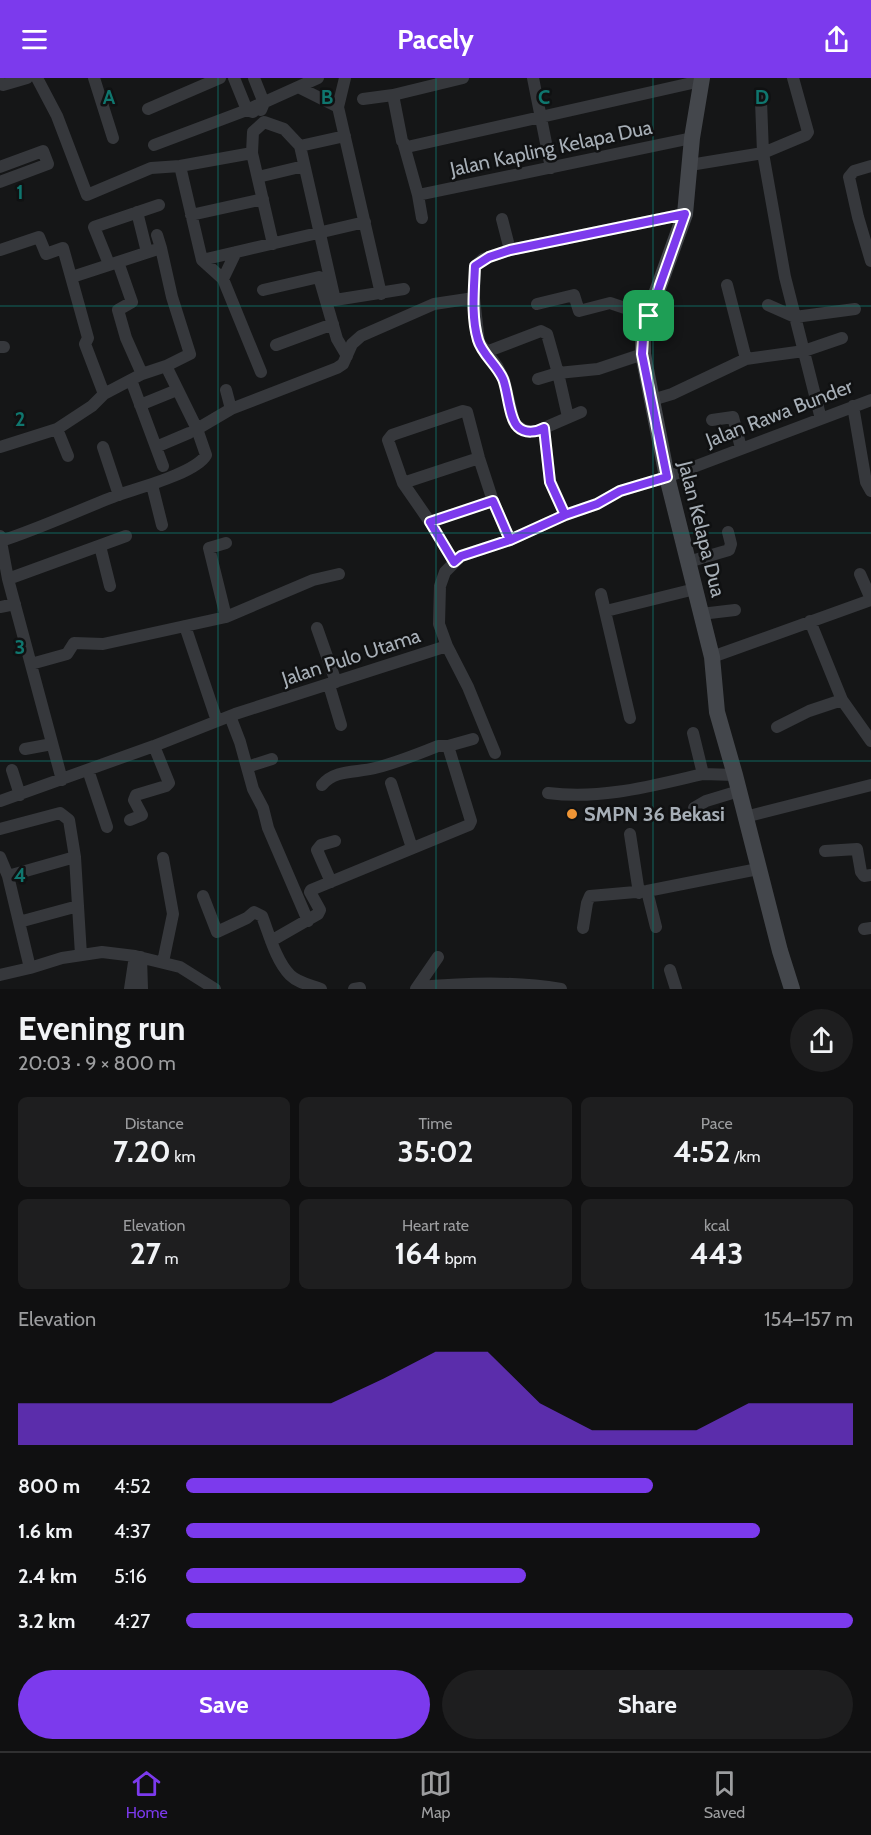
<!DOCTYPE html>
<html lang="en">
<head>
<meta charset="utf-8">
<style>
	:root { --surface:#101011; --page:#1e1e1f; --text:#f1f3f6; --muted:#9c9d9f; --line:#303031; --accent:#7c3aed }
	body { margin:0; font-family:Cabin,sans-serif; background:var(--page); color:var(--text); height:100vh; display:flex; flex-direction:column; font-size:22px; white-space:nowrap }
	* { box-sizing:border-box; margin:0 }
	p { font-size:20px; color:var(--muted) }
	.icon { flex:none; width:33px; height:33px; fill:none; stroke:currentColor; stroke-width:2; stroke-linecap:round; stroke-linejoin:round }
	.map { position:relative; height:911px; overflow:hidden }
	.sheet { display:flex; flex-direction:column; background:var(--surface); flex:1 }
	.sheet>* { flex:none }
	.pin { position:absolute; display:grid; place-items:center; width:51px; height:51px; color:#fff; margin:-26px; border-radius:12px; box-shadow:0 3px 9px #0006 }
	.round { display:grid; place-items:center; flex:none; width:63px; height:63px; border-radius:32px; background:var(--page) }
	.head { display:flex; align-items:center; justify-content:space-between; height:102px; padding:0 18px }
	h1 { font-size:33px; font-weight:700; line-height:45px }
	.stats { display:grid; grid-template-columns:repeat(3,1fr); gap:9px; height:102px; padding:6px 18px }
	.stats div { display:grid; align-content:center; border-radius:9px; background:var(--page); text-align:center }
	.stats b { font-size:30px; font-weight:700 }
	.stats small { font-size:16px; font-weight:400 }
	.stats p { font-size:16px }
	.chart { height:168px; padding:12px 18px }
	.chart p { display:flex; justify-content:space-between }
	.chart svg { width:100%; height:108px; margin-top:6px; fill:var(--accent); opacity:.7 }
	.cta { display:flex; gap:12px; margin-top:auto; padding:12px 18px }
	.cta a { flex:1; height:69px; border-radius:36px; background:var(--accent); color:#fff; font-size:24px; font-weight:700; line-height:69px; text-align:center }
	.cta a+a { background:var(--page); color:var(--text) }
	ul { padding:0 18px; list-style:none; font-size:20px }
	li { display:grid; grid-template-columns:96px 72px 1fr; align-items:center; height:45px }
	li i { height:15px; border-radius:8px; background:var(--accent) }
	header { display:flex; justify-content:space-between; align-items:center; height:78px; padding:0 18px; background:var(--accent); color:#fff; font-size:27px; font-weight:700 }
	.dock { display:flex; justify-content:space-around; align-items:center; height:84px; border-top:2px solid var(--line); background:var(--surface); font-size:16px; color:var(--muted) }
	.dock a { display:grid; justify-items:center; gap:3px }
	.dock .on { color:var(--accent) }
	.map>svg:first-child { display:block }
</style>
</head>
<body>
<header><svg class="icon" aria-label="menu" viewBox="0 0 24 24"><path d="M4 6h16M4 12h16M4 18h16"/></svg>Pacely<svg class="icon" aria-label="share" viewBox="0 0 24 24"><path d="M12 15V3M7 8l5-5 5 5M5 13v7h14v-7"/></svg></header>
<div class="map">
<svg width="871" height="911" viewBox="0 0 871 911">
	<rect width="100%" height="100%" fill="#151617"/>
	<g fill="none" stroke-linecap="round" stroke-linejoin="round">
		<path stroke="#36383c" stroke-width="12" d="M37,0L57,38L87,117L151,90L180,88L252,75
			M94,0L113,60
			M234,0L247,32L253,34
			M254,0L264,25L261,32
			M533,0L551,90
			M793,0L808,54L806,57L763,75L785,199L821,341
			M0,5L3,7L27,0
			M300,10L338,29L381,216
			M393,17L402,63L407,69L701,3
			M363,21L393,17L463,0
			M338,29L345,0
			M148,31L220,0
			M154,67L247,32L318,0
			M404,67L418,117L422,140
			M300,68L335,222L404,211
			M690,87L763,75L761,23
			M180,88L202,182L223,201L261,294
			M871,88L854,93L849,99L858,139L871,183
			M0,89L43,73L48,86L0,104
			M258,99L304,88
			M418,117L692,60
			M137,134L147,174
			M191,137L263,121
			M502,141L510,172
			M273,166L252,75L253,54L264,44L284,51L300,68L345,58
			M161,170L172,219L190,276L166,288
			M0,172L39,159L46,176L63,170L88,260L85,266L104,316
			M202,182L365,144
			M118,184L132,224L118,232L126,260L142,296
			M109,186L94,149L159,127
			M72,199L161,170L157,157
			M223,201L236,174
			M727,207L746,281
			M263,212L319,199L337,261L347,278
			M537,226L574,217L579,233L610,225L649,238
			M768,227L795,239L855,231
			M276,267L333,246
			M0,269H4
			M486,274L541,253L547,256L558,295L598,291L643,276
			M538,301L558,295L568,339
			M131,302L163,388
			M226,312L231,331
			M652,322L672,316L746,281L804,273L842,260
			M140,327L172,314
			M853,328L866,404L871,413
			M712,342L733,339L741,370
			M544,350C533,356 522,354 514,344L504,302L497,288L479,264L474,220L475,188L483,181L510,172L685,136
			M57,351L68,378
			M197,351L231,331L337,290L343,286L352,266L361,258L434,226L474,220
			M0,369L57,351L92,328L104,316L142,296L166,288L197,351L206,377C196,395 138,410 118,417C79,432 41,450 1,463
			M103,369L119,417
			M156,369L189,355
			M403,405L479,380
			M152,407L162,447
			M565,437L550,403L544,350L581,334
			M430,444L493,423
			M0,458L8,501L62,702
			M226,465L209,470L226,539
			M100,468L110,508
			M454,484L430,444L403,405L388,362L392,357L463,333L467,334L479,380L493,423L510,462
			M688,484L729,472L731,466L728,454
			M860,496L871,521
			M8,501L126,458
			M601,516L630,640
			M0,529L15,526
			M606,533L695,511
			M701,536L735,532
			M185,548L217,643
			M317,550L336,604
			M447,568L468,609L495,675
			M712,579L871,522
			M31,586L67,576L74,565L103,566L226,539L313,502L339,496
			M329,607L341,647
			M842,622L871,663
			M230,638L240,664L253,711L263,730L268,750L308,843
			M777,649L809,633L842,622L810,543
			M693,655L703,696L735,697
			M25,671L52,666
			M247,689L272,681
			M12,692L20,717
			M88,692L107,749
			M391,705L412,770
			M322,707C335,691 357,695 375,690C396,685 418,676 438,668H448
			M548,715C601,722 651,708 703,696
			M0,723L154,668L235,636L447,568L439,546L440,508L445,494L461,478L510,462L565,437L597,426L620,413L667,399L871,322
			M694,730L706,723L739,713
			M745,739L871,707
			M130,742L142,737L134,722L136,717L166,708L169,705L154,668
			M0,751L60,735L69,742L75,779L81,877
			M630,756L639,815
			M825,773L857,771L861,794L864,798L871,797
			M0,779L8,798L30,890
			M8,798L75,779
			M331,804L317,772L321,767L335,763
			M647,813L656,849
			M203,818L217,854L247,840L254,834L262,838C269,856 276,883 290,897C298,905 311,907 321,911
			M19,844L78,828
			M583,850L587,825L590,818L647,813L758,791
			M864,851L871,850
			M271,863L318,836L320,832L310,814L311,812L469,747L471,743L448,668L473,661
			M141,879L142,911
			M163,884L173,836L163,780
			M670,892L676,911
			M0,897L30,890L62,880L102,874L135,878L180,889L215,911
			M419,909C466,905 514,903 561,911
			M130,911L135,878
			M354,911L360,910
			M416,911L438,879"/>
		<path stroke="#44474c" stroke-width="16" d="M702,0L692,60L685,136L650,233L643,261V276L667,399L712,579L717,634L735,697L780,873L792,911"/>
	</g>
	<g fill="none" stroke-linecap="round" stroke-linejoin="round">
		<g stroke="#fff" stroke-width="12">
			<path id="route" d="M649,238L643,261L642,276L667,399L620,413L597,426L565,437L510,462L461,478L454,484L430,444L493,423L510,462L565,437L550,404L544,350C537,354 525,356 518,349C509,341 508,313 503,301C497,287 482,276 478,262C471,238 474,212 475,188L489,179L510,172L685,136L649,238"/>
		</g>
		<use href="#route" stroke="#7c3aed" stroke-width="8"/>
	</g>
	<path fill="none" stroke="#0f766e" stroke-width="1.5" stroke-opacity="0.55" d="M218,0V911M436,0V911M653,0V911M0,228H871M0,455H871M0,683H871"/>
	<circle fill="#ef9535" stroke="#101112" stroke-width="2" cx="572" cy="736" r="6"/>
	<g text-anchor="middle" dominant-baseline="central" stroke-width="5" stroke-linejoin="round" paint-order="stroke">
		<g font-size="20" fill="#a7afb7" stroke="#101112">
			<text transform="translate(551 70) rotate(-12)">Jalan Kapling Kelapa Dua</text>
			<text transform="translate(779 335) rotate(-21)">Jalan Rawa Bunder</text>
			<text transform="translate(702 451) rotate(76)">Jalan Kelapa Dua</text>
			<text transform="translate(351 579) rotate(-18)">Jalan Pulo Utama</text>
		</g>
		<g font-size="20" font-weight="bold" fill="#a7afb7" stroke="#101112" text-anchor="start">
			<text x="584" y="736">SMPN 36 Bekasi</text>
		</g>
	</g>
	<g font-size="20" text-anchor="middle" font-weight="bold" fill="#0f766e" stroke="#101112" stroke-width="5" stroke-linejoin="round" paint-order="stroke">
		<text x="109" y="26">A</text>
		<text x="327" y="26">B</text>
		<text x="544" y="26">C</text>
		<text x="762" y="26">D</text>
		<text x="20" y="121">1</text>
		<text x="20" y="348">2</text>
		<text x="20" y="576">3</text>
		<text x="20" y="804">4</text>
	</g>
</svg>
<div class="pin" style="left:649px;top:238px;background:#1e9e55"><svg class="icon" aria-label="arrive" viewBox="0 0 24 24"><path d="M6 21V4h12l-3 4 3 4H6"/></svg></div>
</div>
<section class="sheet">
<div class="head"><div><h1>Evening run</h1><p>20:03 · 9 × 800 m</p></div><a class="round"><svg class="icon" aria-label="share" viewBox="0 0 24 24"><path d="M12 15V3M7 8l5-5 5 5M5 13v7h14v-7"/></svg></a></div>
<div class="stats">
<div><p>Distance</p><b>7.20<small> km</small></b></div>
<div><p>Time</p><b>35:02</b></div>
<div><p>Pace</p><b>4:52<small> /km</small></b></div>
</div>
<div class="stats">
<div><p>Elevation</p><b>27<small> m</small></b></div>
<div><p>Heart rate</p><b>164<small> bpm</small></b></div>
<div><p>kcal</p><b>443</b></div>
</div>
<div class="chart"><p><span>Elevation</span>154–157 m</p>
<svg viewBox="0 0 160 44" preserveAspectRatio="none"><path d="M0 44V27L10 27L20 27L30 27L40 27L50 27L60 27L70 17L80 6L90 6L100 27L110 38L120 38L130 38L140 27L150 27L160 27V44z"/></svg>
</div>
<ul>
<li><b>800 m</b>4:52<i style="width:70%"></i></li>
<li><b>1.6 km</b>4:37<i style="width:86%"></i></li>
<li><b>2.4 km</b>5:16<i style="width:51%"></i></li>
<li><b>3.2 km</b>4:27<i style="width:100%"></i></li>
</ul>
<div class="cta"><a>Save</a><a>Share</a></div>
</section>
<nav class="dock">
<a class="on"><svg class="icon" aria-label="home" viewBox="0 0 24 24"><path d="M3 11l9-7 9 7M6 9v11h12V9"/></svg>Home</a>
<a><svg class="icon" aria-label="map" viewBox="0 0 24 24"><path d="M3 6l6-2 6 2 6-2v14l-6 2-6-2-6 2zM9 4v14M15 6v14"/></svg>Map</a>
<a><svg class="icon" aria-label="saved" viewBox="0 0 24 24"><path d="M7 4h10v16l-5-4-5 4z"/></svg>Saved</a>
</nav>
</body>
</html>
